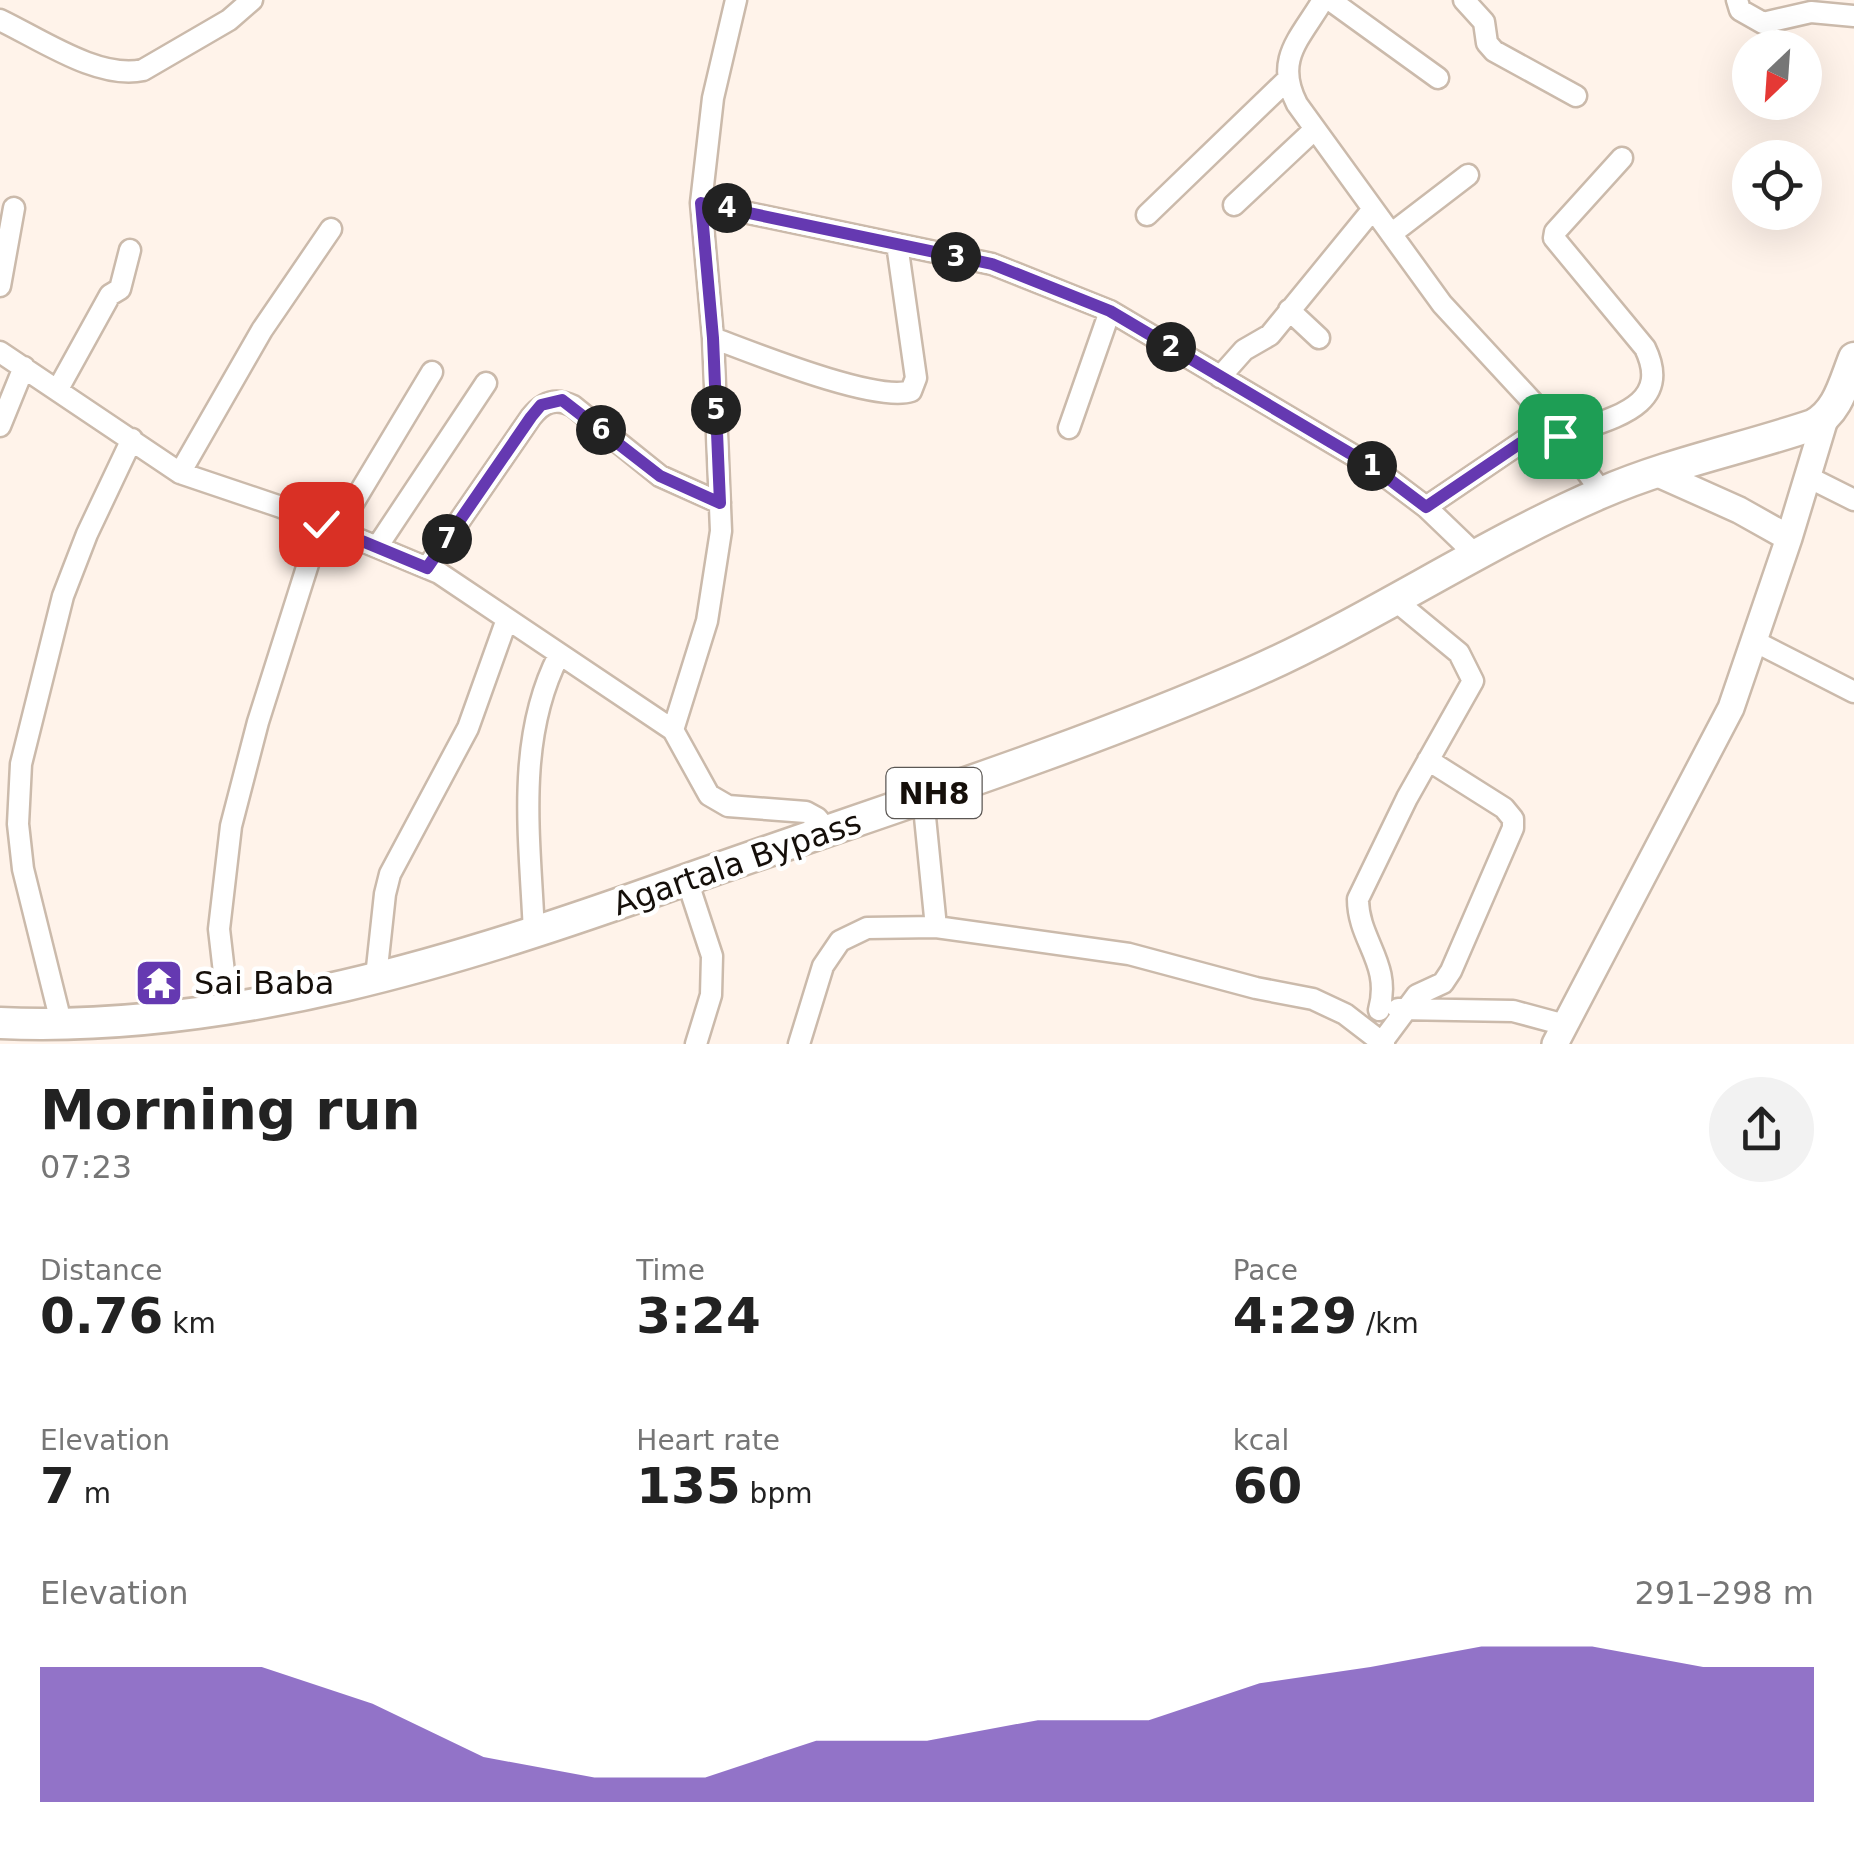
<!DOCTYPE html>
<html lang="en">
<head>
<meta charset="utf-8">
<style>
	:root { --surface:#fff; --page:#f2f2f2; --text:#222; --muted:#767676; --accent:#6539b1 }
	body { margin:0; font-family:"DejaVu Sans",sans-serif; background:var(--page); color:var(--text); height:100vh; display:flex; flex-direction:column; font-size:38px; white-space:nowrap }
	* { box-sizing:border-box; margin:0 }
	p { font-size:32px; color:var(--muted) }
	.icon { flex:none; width:55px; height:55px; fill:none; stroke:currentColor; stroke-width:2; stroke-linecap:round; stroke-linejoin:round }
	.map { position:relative; height:1044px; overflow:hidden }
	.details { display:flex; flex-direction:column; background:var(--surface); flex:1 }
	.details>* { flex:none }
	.needle { width:65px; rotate:205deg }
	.tools { position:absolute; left:1732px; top:30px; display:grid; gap:20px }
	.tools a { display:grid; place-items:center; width:90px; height:90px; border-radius:50%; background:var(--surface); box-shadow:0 10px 40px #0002; font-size:50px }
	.pin { position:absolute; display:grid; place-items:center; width:85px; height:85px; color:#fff; margin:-42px; border-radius:20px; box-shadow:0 5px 15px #0006 }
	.km { position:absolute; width:50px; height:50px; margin:-25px; border-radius:50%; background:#222; color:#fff; font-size:28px; line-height:50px; text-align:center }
	.round { display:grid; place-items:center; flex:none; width:105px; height:105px; border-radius:52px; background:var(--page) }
	.summary { display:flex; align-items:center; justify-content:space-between; height:170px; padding:0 40px }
	h1 { font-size:55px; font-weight:800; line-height:75px }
	.figures { display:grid; grid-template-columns:repeat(3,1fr); gap:15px; height:170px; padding:10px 40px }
	.figures div { display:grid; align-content:center }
	.figures b { font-size:50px; font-weight:800 }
	.figures small { font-size:28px; font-weight:400 }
	.figures p { font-size:28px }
	.chart { height:280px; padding:20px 40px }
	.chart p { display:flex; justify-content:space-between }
	.chart svg { width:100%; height:180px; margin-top:10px; fill:var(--accent); opacity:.7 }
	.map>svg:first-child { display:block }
</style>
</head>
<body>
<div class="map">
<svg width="1854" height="1044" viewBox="0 0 1854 1044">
	<rect width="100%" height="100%" fill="#fff3ea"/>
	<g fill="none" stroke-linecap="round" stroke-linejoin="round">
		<g stroke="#cbbaab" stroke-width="25">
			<path id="minor" d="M736,0L713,98L701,203L713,338L721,531L707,621L673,730L709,795L728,806L806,812L817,818L829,832
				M1323,0C1300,39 1274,59 1297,104L1442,304L1540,410L1602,492
				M1330,0L1438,78
				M1464,0L1484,22L1487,43L1494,51L1576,96
				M1737,0L1740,10L1763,23L1811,12L1854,16
				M0,20C40,39 99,80 143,70L229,20L252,0
				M701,203L992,264L1110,311L1373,467L1426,507L1477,556
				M1234,205L1315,129
				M1147,215L1287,80
				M1391,234L1468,175
				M0,286L14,208
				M1289,310L1319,338
				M713,338C751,352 876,403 911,391L916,378L897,244
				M0,352L180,473L281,507L439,573L673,730
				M1220,377L1244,350L1270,335L1373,209
				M58,389L110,295L120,289L130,250
				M0,426L24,367
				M1069,428L1110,311
				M1560,437C1604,419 1675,410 1645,348L1554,238L1555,232L1622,158
				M180,473L262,330L331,229
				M1806,476L1854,500
				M1426,507L1550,423
				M337,530L432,372
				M377,547L486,383
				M427,568L531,417C543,402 555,397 573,406L660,476L720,503
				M1754,641L1854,692
				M923,797L936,927
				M687,880L712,956L711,995L696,1044
				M534,933C530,839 515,740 559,655
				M376,977L385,894L390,874L468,728L507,619
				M228,1007L219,929L231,826L258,722L321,523
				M1398,1009L1513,1011L1565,1025
				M1379,1010C1392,963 1358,941 1358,899L1407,798L1473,681L1459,653L1396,601
				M57,1024L58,1010L23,869L18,824L21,764L63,596L87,534L132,439
				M1382,1042L1417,995L1443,983L1451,971L1513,828V819L1504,808L1428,760
				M799,1044L823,966L840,941L867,928L936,927L1129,954L1256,988L1313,999L1345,1014L1384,1044"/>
		</g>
		<g stroke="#cbbaab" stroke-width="30">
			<path id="major" d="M1654,472L1739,510L1789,538
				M1555,1044L1731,708L1789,538L1825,419"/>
		</g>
		<g stroke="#cbbaab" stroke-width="35">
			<path id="highway" d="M0,1023C231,1033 462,960 677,883C868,815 1063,755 1249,674C1370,621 1480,545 1601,493C1670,463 1742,449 1813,425C1838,412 1844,383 1854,358"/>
		</g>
		<use href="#minor" stroke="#fff" stroke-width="20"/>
		<use href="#major" stroke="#fff" stroke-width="25"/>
		<use href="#highway" stroke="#fff" stroke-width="30"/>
	</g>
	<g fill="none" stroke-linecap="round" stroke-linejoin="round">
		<g stroke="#fff" stroke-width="20">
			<path id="route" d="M321,524L427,568L531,417L541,405L562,400L660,476L720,503L713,338L701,203L992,264L1110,311L1373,467L1426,507L1550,423L1560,436"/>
		</g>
		<use href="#route" stroke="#6539b1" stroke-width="12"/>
	</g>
	<defs>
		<g id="temple-square" transform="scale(2.5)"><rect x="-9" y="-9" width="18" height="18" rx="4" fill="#6539b1" stroke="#fff"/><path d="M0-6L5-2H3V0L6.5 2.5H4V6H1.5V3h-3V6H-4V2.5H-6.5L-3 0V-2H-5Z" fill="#fff"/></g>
	</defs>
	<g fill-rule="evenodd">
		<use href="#temple-square" x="159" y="983"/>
	</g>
	<g text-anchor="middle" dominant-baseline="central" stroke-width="9" stroke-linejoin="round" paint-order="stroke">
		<rect fill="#fff" stroke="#5b5754" stroke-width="2.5" x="886.5" y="768" width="95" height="50" rx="8"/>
		<g font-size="30" font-weight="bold" fill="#150f0a">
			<text x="934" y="793">NH8</text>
		</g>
		<g font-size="32" fill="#150f0a" stroke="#fff">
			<text transform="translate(737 863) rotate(-19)">Agartala Bypass</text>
		</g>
		<g font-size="32" fill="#150f0a" stroke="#fff" text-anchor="start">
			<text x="194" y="983">Sai Baba</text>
		</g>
	</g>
</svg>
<div class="tools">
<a><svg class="needle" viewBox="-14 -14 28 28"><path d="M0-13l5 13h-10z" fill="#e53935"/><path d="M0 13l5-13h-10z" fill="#767676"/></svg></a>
<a><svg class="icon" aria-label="locate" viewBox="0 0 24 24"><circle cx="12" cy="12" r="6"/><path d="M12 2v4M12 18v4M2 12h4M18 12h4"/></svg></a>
</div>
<div class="pin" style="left:1560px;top:436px;background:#1e9e55"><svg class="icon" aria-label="arrive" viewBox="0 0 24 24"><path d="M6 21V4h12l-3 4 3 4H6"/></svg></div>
<div class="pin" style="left:321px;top:524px;background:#d93025"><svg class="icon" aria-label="check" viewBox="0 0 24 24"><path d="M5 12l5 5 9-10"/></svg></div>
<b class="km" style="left:1372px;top:466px">1</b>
<b class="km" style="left:1171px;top:347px">2</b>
<b class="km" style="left:956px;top:257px">3</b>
<b class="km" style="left:727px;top:208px">4</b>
<b class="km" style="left:716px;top:410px">5</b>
<b class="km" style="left:601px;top:430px">6</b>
<b class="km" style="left:447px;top:539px">7</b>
</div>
<section class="details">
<div class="summary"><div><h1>Morning run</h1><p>07:23</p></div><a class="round"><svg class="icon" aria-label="share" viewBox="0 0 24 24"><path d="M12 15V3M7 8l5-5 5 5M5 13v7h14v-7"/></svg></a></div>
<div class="figures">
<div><p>Distance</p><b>0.76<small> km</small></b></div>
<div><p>Time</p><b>3:24</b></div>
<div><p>Pace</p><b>4:29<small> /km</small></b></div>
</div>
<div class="figures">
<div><p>Elevation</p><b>7<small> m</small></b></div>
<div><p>Heart rate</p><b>135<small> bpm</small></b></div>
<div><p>kcal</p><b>60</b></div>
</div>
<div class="chart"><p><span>Elevation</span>291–298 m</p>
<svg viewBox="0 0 160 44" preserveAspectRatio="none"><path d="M0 44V11L10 11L20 11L30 20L40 33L50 38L60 38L70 29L80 29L90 24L100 24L110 15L120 11L130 6L140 6L150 11L160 11V44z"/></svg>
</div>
</section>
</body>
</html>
